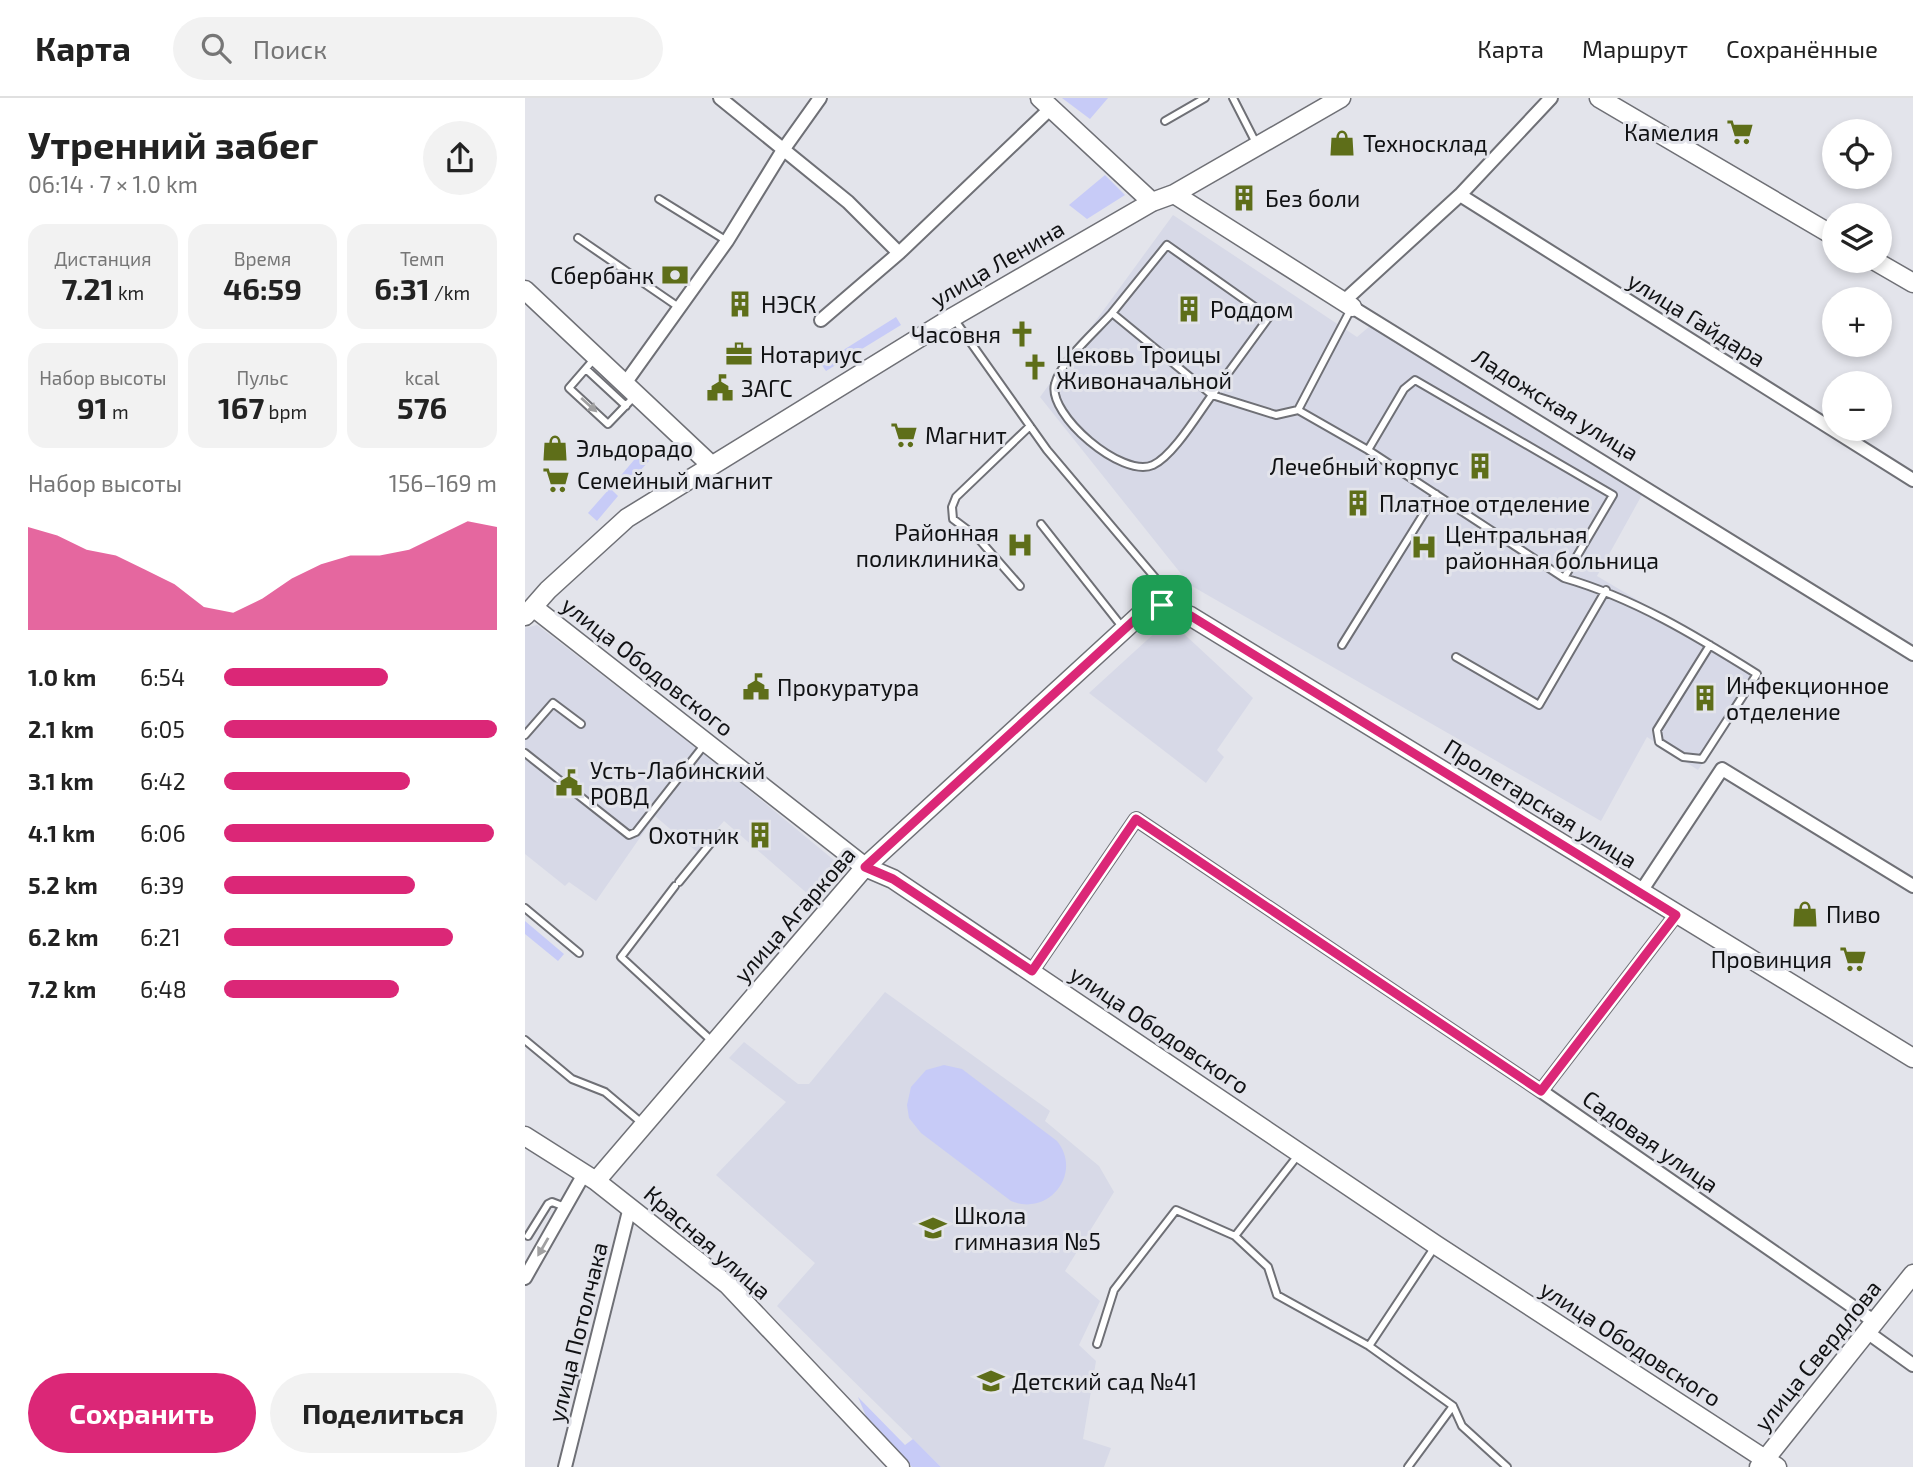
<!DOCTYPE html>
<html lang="ru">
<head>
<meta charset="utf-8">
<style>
	:root { --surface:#fff; --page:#f2f2f2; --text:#222; --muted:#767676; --line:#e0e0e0; --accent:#db2777 }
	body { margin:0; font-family:"Exo 2",sans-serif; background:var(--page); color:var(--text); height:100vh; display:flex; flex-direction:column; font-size:26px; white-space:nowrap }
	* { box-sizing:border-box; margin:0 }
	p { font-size:23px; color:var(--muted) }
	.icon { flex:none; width:38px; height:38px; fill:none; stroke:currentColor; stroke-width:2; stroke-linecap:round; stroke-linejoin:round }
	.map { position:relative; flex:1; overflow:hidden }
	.side { display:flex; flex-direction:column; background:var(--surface); width:525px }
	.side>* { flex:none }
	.fabs { position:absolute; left:1297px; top:21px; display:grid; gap:14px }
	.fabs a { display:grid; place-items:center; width:70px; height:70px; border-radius:50%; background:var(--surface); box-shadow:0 4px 10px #0003; font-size:35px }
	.pin { position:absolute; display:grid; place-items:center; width:60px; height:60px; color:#fff; margin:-30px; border-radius:14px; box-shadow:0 4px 10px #0006 }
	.round { display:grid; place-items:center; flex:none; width:74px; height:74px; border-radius:37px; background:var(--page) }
	.summary { display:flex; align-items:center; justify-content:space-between; height:119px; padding:0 28px }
	h1 { font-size:38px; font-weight:700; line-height:52px }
	.figures { display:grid; grid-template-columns:repeat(3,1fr); gap:10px; height:119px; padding:7px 28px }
	.figures div { display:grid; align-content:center; border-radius:18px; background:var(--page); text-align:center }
	.figures b { font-size:30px; font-weight:700 }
	.figures small { font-size:19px; font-weight:400 }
	.figures p { font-size:19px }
	.chart { height:196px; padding:14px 28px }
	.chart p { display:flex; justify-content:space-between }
	.chart svg { width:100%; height:126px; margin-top:7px; fill:var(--accent); opacity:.7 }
	.button { display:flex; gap:14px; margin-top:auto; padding:14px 28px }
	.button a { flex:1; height:80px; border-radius:42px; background:var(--accent); color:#fff; font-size:28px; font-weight:700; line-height:80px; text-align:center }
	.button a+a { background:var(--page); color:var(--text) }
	ul { padding:0 28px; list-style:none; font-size:23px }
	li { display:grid; grid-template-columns:112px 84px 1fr; align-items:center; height:52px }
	li i { height:18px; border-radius:9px; background:var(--accent) }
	header { display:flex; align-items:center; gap:42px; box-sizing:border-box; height:98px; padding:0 35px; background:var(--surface); border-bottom:2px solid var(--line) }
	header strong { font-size:33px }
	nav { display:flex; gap:38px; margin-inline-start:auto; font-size:24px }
	.search { width:490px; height:63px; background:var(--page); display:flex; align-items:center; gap:18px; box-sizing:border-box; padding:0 24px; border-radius:38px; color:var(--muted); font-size:26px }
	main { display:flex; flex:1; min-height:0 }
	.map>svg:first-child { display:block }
</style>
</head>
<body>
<header>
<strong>Карта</strong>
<div class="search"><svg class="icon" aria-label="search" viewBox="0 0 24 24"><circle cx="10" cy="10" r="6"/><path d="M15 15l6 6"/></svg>Поиск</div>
<nav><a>Карта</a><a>Маршрут</a><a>Сохранённые</a></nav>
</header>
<main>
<section class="side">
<div class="summary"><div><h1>Утренний забег</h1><p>06:14 · 7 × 1.0 km</p></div><a class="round"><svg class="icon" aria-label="share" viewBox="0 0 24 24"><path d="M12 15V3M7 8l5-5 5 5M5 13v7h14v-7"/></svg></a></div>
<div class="figures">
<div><p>Дистанция</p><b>7.21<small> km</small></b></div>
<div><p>Время</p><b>46:59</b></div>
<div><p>Темп</p><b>6:31<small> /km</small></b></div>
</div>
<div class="figures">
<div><p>Набор высоты</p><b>91<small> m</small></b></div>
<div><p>Пульс</p><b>167<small> bpm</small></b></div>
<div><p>kcal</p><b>576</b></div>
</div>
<div class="chart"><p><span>Набор высоты</span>156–169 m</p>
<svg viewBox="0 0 160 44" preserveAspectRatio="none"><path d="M0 44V8L10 11L20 16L30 18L40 23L50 28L60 36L70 38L80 33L90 26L100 21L110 18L120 18L130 16L140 11L150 6L160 8V44z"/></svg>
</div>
<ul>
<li><b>1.0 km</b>6:54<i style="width:60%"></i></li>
<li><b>2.1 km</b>6:05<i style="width:100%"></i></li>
<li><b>3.1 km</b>6:42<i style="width:68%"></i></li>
<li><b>4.1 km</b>6:06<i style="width:99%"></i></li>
<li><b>5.2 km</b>6:39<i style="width:70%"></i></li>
<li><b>6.2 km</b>6:21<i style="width:84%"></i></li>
<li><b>7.2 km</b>6:48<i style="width:64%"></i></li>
</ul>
<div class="button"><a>Сохранить</a><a>Поделиться</a></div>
</section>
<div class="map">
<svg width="1388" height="1369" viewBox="0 0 1388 1369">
	<rect width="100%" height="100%" fill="#e3e4eb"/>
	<path fill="#d7d9e7" d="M648,117L832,239L845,228L1118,395L1072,478L1237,576L1173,672L1122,639L1076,723L665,487L515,299Z
		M644,522L728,600L692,652L699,659L681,685L564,595Z
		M12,527L185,660L310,763L312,781L292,804L199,723L172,754L130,718L71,803L44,784L40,788L0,756V530Z
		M360,894L525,1013L520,1023L574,1068L589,1094L540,1173L575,1203L554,1247L571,1263L558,1341L586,1350L579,1369H416L252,1208L290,1165L191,1077L261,1004L204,960L219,944L273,986H284Z"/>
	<path fill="#c7cbf7" d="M537,0H583L565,21Z
		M580,77L600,97L562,121L544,107Z
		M371,219L376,227L301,273L296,266Z
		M115,355L124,363L100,389L92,382Z
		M85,390L93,398L72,423L63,415Z
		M0,823L39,856L33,863L0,836Z
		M419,967L437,971L532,1043C558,1075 524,1119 486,1103L396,1035L384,1020L382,1007L386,989L401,972Z
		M333,1299L380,1347L388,1341L416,1369H387L343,1323Z"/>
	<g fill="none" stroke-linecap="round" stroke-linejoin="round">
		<g stroke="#6f7076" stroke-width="10">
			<path id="lane" d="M708,0L731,45
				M640,23L680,0
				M134,101L202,143
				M53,140L155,210
				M587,215C572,232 535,264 530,286C522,316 597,381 628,367C648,358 673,316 687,297L587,215L642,147L744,219L687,297L751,317L773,312L827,209
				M429,221L522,352L632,482L637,507
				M70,260L44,290L83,326L109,299
				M61,271L101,308
				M773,312L843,352L879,291L890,282L1088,397L1039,480L843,352
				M516,426L598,530
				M1039,480C1109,500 1171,538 1232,576L1177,661L1158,659L1134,644L1132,632L1185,547
				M495,488L452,439L428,421L427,409L431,399L505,328
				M817,547L911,396
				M931,559L1014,607L1081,492
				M0,637L28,605L56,626
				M0,655L104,737L111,734L180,646
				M154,784L193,736
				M150,788L96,859L188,944
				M0,810L54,855
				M0,942L47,981L80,994L118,1026
				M774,1056L710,1138L743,1169L752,1197L844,1248L928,1308L883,1369
				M3,1138L23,1106L27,1104L40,1109
				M572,1246L589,1192L651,1112L710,1138
				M844,1248L909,1150
				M928,1308L937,1328L982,1369"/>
		</g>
		<g stroke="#6f7076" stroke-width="16">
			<path id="street" d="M195,0L323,104L374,155
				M935,97L1388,382
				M819,203L935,97L1026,0
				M827,209L1388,556
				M296,222L374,155L527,9
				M101,284L202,143L258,52L295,0
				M1115,795L1197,671L1388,788
				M507,873L611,721L1016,993L1350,1224
				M1016,993L1151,817
				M0,1180L59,1076
				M1342,1234L1388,1267
				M40,1369L105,1109"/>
		</g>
		<g stroke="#6f7076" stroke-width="21">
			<path id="secondary" d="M515,0L627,104
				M1074,0L1309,138
				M649,96L827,209
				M1350,163L1388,185
				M0,192L185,366
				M8,509L340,769L368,781L911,1147L1252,1369
				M0,518L23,492L102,420L428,219L627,104L649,96L816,0
				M0,1038L71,1083L203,1187L375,1369
				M71,1083L340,769L616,516L637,507L665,518L1388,960
				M1234,1369L1388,1176"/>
		</g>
		<use href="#lane" stroke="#fff" stroke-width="6"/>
		<use href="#street" stroke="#fff" stroke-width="12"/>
		<use href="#secondary" stroke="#fff" stroke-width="18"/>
	</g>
	<defs><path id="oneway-solid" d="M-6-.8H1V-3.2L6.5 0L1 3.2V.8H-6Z" transform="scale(1.75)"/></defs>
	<g fill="#a0a0a1">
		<use href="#oneway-solid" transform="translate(64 307) rotate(42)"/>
		<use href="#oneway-solid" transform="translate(18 1149) rotate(120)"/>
	</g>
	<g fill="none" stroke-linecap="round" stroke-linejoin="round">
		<g stroke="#fff" stroke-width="14">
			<path id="route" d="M637,507L666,518L1151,817L1016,993L611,721L507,873L368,781L340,769L616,516Z"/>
		</g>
		<use href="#route" stroke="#db2777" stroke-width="9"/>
	</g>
	<defs>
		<g id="supermarket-bare" transform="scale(2.1)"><path d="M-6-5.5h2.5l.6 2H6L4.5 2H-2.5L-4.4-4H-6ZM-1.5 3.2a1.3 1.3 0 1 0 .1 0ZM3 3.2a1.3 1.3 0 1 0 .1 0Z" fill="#5e6e19" stroke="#e3e4eb" stroke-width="2.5" paint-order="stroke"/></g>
		<g id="shop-bare" transform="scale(2.1)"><path d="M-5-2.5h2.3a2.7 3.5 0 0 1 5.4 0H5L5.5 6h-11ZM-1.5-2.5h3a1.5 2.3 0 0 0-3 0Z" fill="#5e6e19" stroke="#e3e4eb" stroke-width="2.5" paint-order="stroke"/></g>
		<g id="building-bare" transform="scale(2.1)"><path d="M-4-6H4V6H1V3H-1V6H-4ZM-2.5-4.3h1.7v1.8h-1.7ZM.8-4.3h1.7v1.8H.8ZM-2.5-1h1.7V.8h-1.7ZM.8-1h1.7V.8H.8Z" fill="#5e6e19" stroke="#e3e4eb" stroke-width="2.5" paint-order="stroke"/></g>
		<g id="bank-bare" transform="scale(2.1)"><path d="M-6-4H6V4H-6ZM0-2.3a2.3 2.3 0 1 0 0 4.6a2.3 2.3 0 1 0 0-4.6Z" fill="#5e6e19" stroke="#e3e4eb" stroke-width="2.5" paint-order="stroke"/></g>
		<g id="church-bare" transform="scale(2.1)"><path d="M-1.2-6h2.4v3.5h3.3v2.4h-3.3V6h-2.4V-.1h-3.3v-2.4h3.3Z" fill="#5e6e19" stroke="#e3e4eb" stroke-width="2.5" paint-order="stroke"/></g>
		<g id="office-bare" transform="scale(2.1)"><path d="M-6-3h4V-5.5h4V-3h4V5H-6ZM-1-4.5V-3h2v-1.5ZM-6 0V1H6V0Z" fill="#5e6e19" stroke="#e3e4eb" stroke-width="2.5" paint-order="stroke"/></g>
		<g id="civic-bare" transform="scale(2.1)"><path d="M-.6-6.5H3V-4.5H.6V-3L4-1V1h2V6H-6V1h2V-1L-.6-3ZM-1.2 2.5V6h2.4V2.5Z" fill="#5e6e19" stroke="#e3e4eb" stroke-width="2.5" paint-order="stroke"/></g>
		<g id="hospital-bare" transform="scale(2.1)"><path d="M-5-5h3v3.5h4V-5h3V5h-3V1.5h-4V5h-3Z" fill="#5e6e19" stroke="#e3e4eb" stroke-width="2.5" paint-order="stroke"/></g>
		<g id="school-bare" transform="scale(2.1)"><path d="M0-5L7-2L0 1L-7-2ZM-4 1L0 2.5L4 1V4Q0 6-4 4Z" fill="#5e6e19" stroke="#e3e4eb" stroke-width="2.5" paint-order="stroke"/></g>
	</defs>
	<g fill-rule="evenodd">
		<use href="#supermarket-bare" x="1215" y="34"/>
		<use href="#shop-bare" x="817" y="45"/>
		<use href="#building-bare" x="719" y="100"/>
		<use href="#bank-bare" x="150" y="177"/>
		<use href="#building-bare" x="215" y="206"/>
		<use href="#building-bare" x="664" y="211"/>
		<use href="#church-bare" x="497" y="236"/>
		<use href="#office-bare" x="214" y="256"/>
		<use href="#church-bare" x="510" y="269"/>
		<use href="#civic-bare" x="195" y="290"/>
		<use href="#supermarket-bare" x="379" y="337"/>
		<use href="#shop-bare" x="30" y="350"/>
		<use href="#building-bare" x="955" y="368"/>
		<use href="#supermarket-bare" x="31" y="382"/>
		<use href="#building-bare" x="833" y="405"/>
		<use href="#hospital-bare" x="495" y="447"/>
		<use href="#hospital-bare" x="899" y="449"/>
		<use href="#civic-bare" x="231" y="589"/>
		<use href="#building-bare" x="1180" y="600"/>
		<use href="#civic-bare" x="44" y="685"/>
		<use href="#building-bare" x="235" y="737"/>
		<use href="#shop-bare" x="1280" y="816"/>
		<use href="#supermarket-bare" x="1328" y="861"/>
		<use href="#school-bare" x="408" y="1130"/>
		<use href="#school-bare" x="466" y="1283"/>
	</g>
	<g text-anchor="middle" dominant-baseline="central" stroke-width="6" stroke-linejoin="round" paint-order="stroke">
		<g font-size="23" fill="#111214" stroke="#e3e4eb" text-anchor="start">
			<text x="1194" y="34" text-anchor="end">Камелия</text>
			<text x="838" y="45">Техносклад</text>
			<text x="740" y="100">Без боли</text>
			<text x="129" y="177" text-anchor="end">Сбербанк</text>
			<text x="236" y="206">НЭСК</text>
			<text x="685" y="211">Роддом</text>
			<text x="476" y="236" text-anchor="end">Часовня</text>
			<text x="235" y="256">Нотариус</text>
			<text x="531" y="256">Цековь Троицы<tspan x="531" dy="26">Живоначальной</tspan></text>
			<text x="216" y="290">ЗАГС</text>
			<text x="400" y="337">Магнит</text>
			<text x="51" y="350">Эльдорадо</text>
			<text x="934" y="368" text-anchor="end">Лечебный корпус</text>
			<text x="52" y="382">Семейный магнит</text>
			<text x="854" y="405">Платное отделение</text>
			<text x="474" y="434" text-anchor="end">Районная<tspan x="474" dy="26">поликлиника</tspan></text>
			<text x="920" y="436">Центральная<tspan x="920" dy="26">районная больница</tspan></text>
			<text x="1201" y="587">Инфекционное<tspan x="1201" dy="26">отделение</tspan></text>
			<text x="252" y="589">Прокуратура</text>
			<text x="65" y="672">Усть-Лабинский<tspan x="65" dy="26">РОВД</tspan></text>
			<text x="214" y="737" text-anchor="end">Охотник</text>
			<text x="1301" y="816">Пиво</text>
			<text x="1307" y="861" text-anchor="end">Провинция</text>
			<text x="429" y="1117">Школа<tspan x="429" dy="26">гимназия №5</tspan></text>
			<text x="487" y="1283">Детский сад №41</text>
		</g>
		<g font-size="23" fill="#111214" stroke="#e3e4eb">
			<text transform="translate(472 165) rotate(-30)">улица Ленина</text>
			<text transform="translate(1172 221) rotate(32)">улица Гайдара</text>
			<text transform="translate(1031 306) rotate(32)">Ладожская улица</text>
			<text transform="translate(123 568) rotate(38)">улица Ободовского</text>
			<text transform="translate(1016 705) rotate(32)">Пролетарская улица</text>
			<text transform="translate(269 816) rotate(-49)">улица Агаркова</text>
			<text transform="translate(635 931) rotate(34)">улица Ободовского</text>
			<text transform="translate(1126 1043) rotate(35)">Садовая улица</text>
			<text transform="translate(183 1144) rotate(41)">Красная улица</text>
			<text transform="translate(52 1234) rotate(-76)">улица Потолчака</text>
			<text transform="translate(1106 1245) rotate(33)">улица Ободовского</text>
			<text transform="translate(1292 1257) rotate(-51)">улица Свердлова</text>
		</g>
	</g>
</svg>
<div class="fabs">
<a><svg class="icon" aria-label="locate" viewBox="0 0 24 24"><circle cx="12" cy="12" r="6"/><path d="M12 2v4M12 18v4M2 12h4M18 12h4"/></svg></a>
<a><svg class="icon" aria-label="layers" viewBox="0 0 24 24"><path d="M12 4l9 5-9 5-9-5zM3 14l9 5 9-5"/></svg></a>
<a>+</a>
<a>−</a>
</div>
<div class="pin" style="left:637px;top:507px;background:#1e9e55"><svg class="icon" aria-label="arrive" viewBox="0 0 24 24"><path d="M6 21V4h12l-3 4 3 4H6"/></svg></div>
</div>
</main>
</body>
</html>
